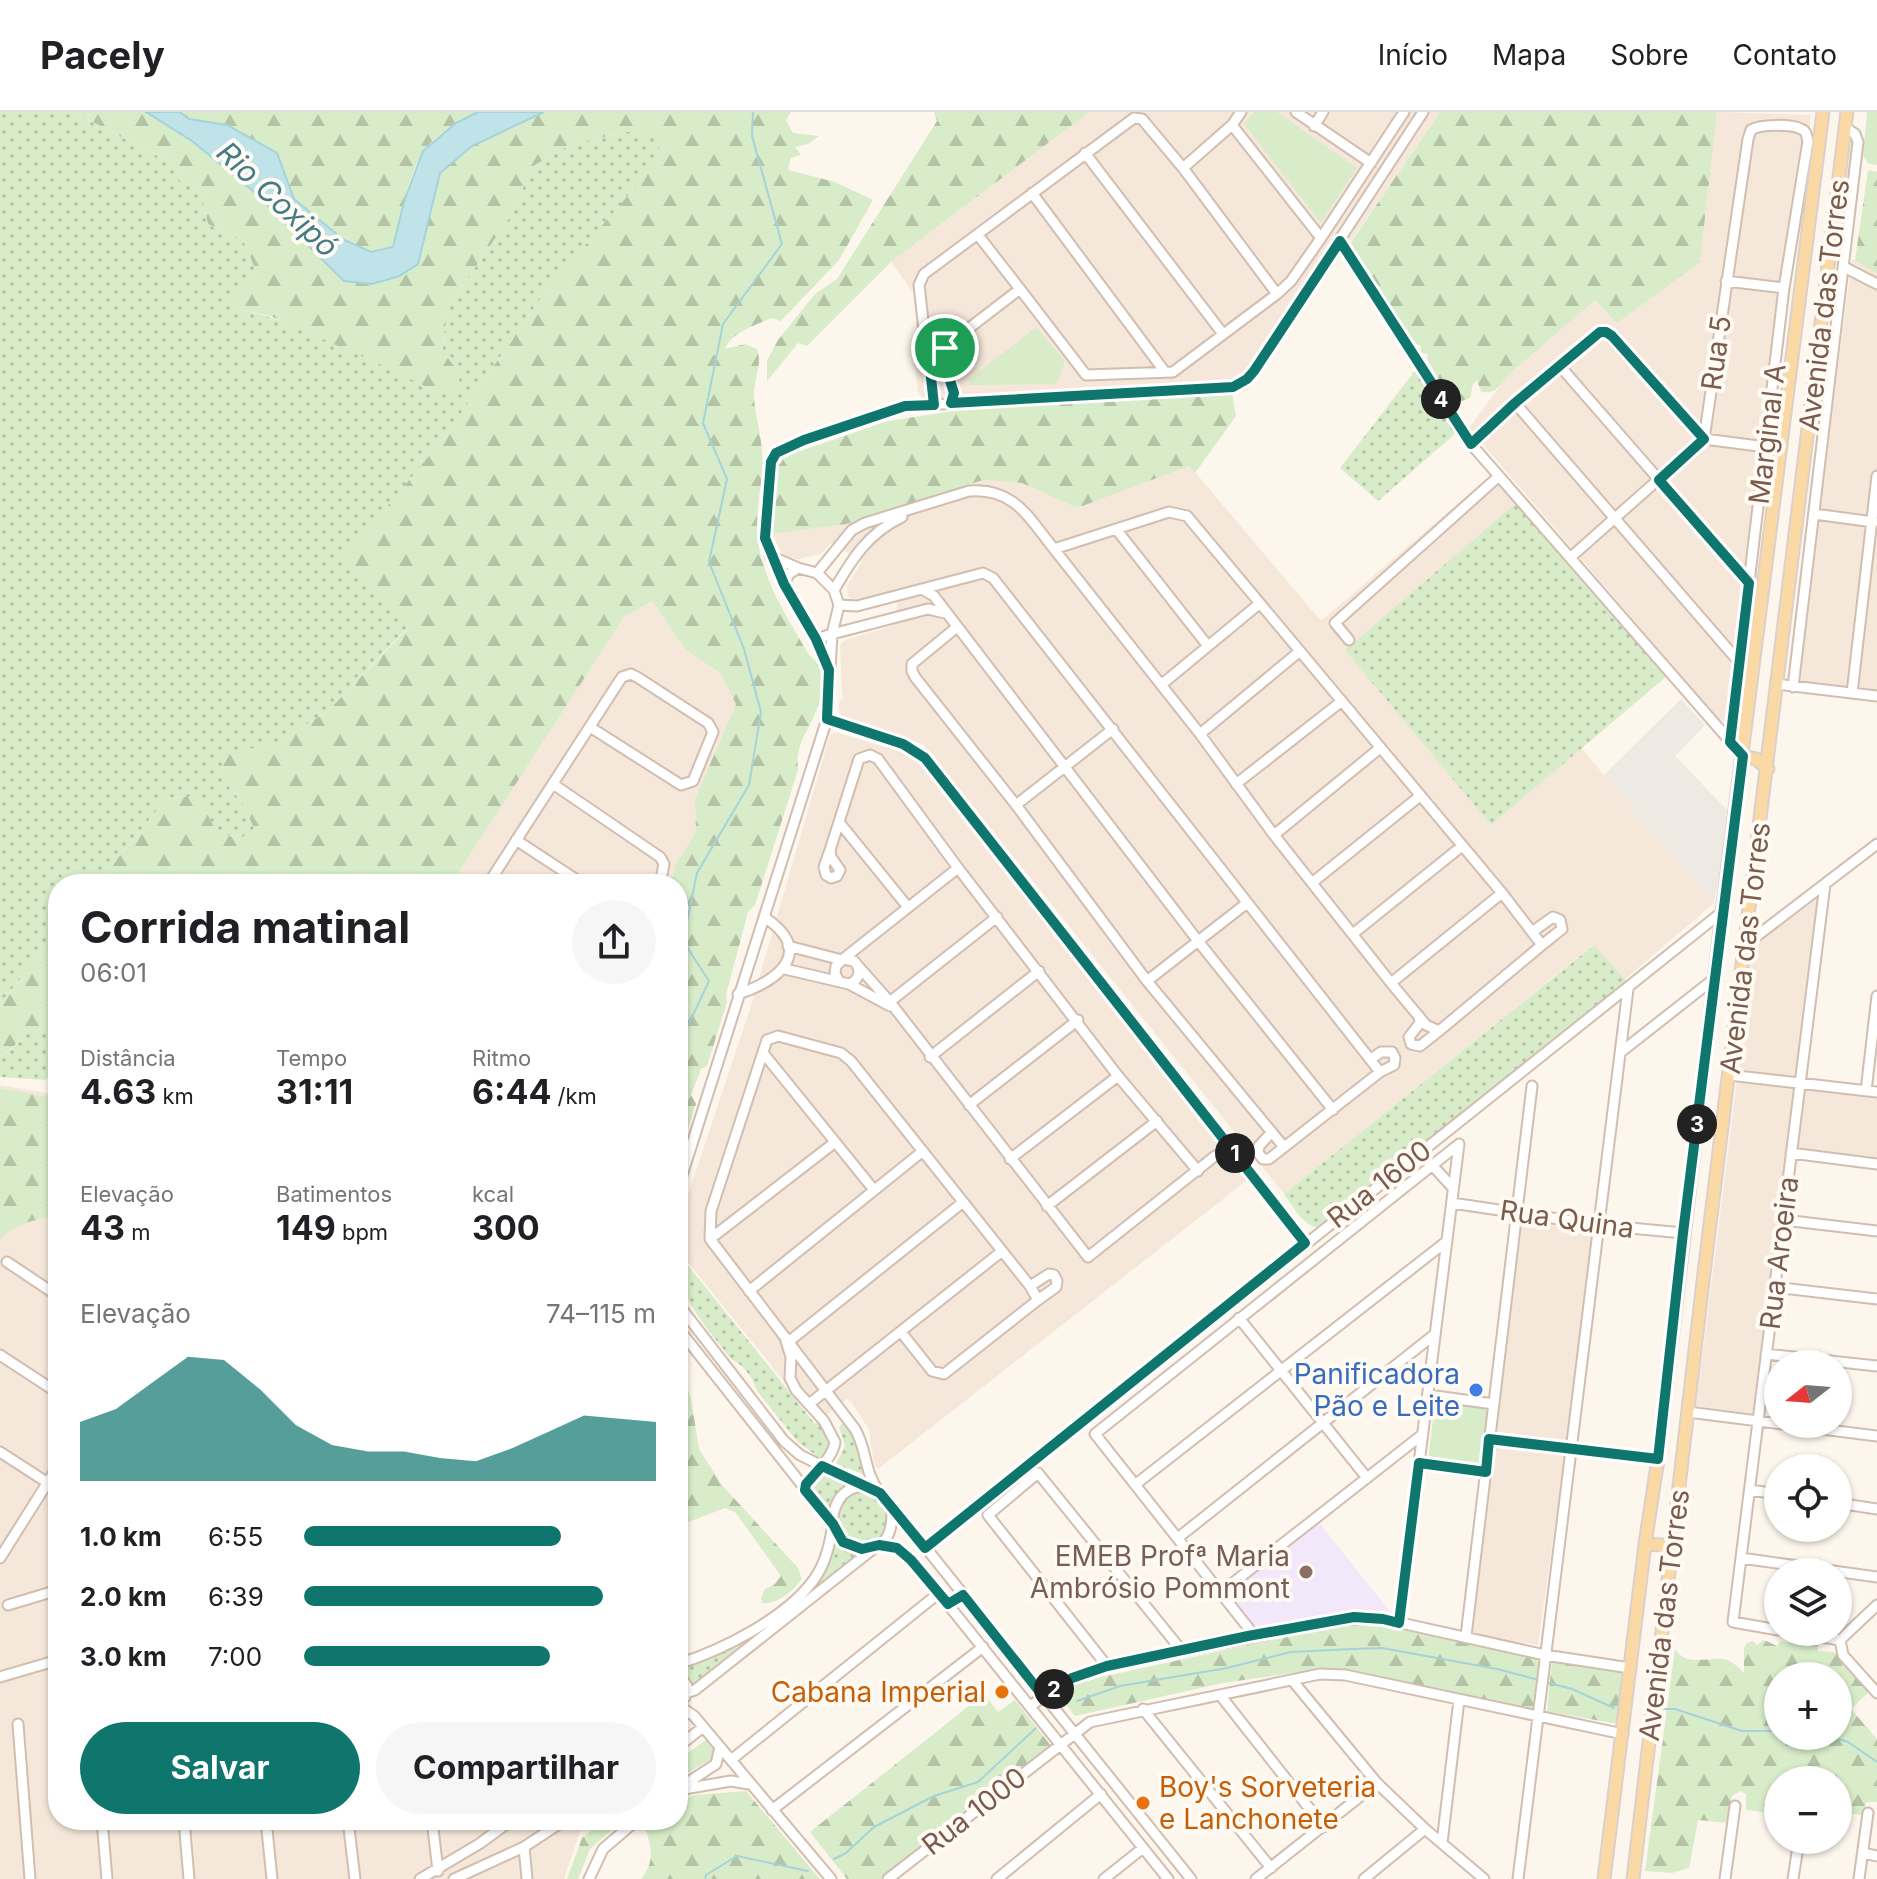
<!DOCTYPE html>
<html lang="pt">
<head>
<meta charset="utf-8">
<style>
	:root { --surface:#fff; --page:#f6f6f6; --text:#202124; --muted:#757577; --line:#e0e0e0; --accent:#0f766e }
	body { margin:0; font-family:Inter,sans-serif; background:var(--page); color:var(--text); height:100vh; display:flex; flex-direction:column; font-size:30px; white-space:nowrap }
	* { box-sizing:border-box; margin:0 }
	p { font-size:26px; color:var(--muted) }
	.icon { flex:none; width:44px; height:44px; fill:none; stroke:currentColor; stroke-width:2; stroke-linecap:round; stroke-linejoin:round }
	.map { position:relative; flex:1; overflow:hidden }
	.drawer { position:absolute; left:48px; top:762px; width:640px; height:956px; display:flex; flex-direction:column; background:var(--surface); border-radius:32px; box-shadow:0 2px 6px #0004 }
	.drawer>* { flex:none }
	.needle { width:52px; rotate:253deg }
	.fabs { position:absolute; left:1764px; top:1238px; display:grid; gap:16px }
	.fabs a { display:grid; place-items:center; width:88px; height:88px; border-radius:50%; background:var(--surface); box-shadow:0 2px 6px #0004; font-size:40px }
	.pin { position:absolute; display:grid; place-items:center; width:68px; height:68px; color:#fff; margin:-34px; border:4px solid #fff; border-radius:50%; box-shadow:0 2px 8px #0007 }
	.km { position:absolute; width:40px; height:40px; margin:-20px; border-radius:50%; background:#222; color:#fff; font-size:22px; line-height:40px; text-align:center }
	.round { display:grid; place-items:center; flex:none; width:84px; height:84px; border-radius:42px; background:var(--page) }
	.head { display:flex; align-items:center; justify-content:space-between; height:136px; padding:0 32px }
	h1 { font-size:44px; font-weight:700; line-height:60px }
	.figures { display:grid; grid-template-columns:repeat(3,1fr); gap:12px; height:136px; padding:8px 32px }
	.figures div { display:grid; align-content:center }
	.figures b { font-size:34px; font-weight:700 }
	.figures small { font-size:22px; font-weight:400 }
	.figures p { font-size:22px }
	.chart { height:224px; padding:16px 32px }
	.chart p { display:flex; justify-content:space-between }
	.chart svg { width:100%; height:144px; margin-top:8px; fill:var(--accent); opacity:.7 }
	.button { display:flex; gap:16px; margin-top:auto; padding:16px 32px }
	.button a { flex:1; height:92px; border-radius:48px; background:var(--accent); color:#fff; font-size:32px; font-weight:700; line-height:92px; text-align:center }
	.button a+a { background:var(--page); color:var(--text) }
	ul { padding:0 32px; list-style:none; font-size:26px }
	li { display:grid; grid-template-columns:128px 96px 1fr; align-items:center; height:60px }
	li i { height:20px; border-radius:10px; background:var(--accent) }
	header { display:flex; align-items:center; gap:48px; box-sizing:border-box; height:112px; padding:0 40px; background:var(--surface); border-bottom:2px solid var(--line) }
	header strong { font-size:38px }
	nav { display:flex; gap:44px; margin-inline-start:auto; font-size:28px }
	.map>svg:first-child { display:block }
</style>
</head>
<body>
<header>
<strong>Pacely</strong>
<nav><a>Início</a><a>Mapa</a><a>Sobre</a><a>Contato</a></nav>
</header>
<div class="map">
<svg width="1877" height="1767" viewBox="0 0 1877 1767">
	<defs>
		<pattern id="grass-dots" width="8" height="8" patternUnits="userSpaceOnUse" patternTransform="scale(2)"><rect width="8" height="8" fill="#d8ecc9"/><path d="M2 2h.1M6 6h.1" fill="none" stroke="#b4c2a5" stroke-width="1.8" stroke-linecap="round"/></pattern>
		<pattern id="forest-firs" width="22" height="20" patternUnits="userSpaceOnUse" patternTransform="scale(2)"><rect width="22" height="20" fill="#d8ecc9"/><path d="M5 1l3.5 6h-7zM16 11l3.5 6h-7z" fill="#b4c2a5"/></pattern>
	</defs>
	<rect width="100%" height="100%" fill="#fdf6ec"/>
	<path fill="#f5e8da" d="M1089,0H1440L1248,278L1232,282L930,296L918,280L912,235L917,209L914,182L891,150Z
		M1717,0L1811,3L1736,605L1725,609H1720L1469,316L1508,263L1595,187L1700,150Z
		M1852,147L1877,161V588L1791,579L1817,415Z
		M1189,353L1321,509L1491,363L1515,392L1346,538L1491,713L1581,636L1714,791L1624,868L1593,833L1284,1082L923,632L846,608L839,601V591L844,584L842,582L840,533L845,528L895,513L899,478L858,490L851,488L848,484L847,474L862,449L831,431L821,442L798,447L784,445L772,422L846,412L983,368L1022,371L1077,396Z
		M652,489L686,538L720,561L736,592L695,687L696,720L675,753L671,772H451L624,505Z
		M835,620L918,645L1250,1066L878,1357L874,1351L869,1318L852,1291L847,1287L817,1310L678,1138V1113L750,897L830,623Z
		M1818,786L1796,966L1737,957L1750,837Z
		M1737,968L1795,976L1755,1302L1696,1294Z
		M0,973L58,983V1708H594L580,1720L564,1767H0Z
		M1803,976L1877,985V1048L1796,1038Z
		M1523,1106L1594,1116L1565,1333L1494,1323Z
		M1496,1333L1565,1343L1538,1533L1469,1522Z"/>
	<path fill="#efe9e4" d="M1681,587L1705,613L1675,644L1731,702L1714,791L1604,663Z"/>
	<path fill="#f3e8fa" d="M1318,1409L1395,1506L1370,1500H1348L1255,1516L1228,1480Z"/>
	<path fill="url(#grass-dots)" d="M0,0H74L175,53L179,68L201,80L208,112L243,128L257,161L226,185L234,196C304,211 371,247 435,279L460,262L442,238L448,195L518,93L528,57L572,32L636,18L657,27L662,45L545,180L443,327L344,448L409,514L327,600L278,630L226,644L220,664L242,690L255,716L238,729L214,715L198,685L167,686L97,772H58V820L0,892Z
		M1417,256L1456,321L1378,389L1340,356Z
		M1515,392L1667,564L1491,713L1345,538Z
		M1594,833L1630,873L1324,1115C1305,1119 1295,1096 1284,1082Z
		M58,914V955L46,968L0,965V943L11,938L29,919Z
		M678,1141L815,1312L818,1310L833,1331L824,1344L818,1345L797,1329L757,1279C754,1267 743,1252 731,1247C704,1211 678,1188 678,1141Z
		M844,1310C862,1323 855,1343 865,1361L863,1362L836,1352L845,1334L839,1315Z
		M825,1361L850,1371L835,1383L828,1399C818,1386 803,1370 825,1361Z
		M836 1406a27 27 0 1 1 54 0a27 27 0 1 1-54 0Z
		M836,1428L847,1437L862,1442L694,1576L691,1567L682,1557C722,1540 794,1504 819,1468C828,1456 833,1442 836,1428Z"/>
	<path fill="url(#forest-firs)" fill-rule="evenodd" d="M74,0H146L192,28L252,78L344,169L418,151L440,61L472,34L544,0H791L786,8L793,21L819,24L808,32L795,35L801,43L791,46L788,58L835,70L873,88L839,148L781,209L772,206C756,213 732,220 725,237L745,232L757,237C763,253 753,268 754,285C755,303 761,321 762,340C764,364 757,389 757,413C757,461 786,503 809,543C837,564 815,603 803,626C798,636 797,648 798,658L755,793L748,800L726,883L727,890L707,954L701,957L691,983L696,992L678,1047V772H671L675,753L696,720L695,687L736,592L720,561L686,538L652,489L624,505L451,772H97L167,686L198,684L214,715L238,729L254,716L242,690L220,664L226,643L278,630L327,600L409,515L343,448L443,327L545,180L661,45L657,27L636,18L572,32L528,57L518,93L448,195L442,238L460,262L458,279H435L384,254L270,204L234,196L225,185L257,161L243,128L208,112L201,80L179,68L175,53Z
		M181,0H478C461,9 433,24 423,40C409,62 399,109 393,135L371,140L344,128L294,87L277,41L227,13L189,7Z
		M934,0H1089L891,150L807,234L798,231L767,269V249L778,228L815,182L837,167L937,9Z
		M1440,0H1717L1700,150L1617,211L1595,188L1508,263C1500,274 1496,282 1481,280L1477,268L1473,272L1470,286L1462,289L1457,288L1455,282L1452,285L1447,282L1427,247L1428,242L1420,241L1421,234L1414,231L1347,136Z
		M1868,58L1877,60V161L1855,149Z
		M1232,282L1236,304L1195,361L1189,354L1077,396L1022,371L983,368L846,412L772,422L778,354L786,344L888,309L966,297Z
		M58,820V914L29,919L10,938L0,943V892Z
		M0,976L58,987V1104C36,1107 16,1111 0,1128Z
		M678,1250L691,1286L699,1337L722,1373L798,1456L802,1467C793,1479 778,1492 763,1491L761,1486L765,1477L775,1472L781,1464L736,1401L725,1396L678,1414Z
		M1346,1512L1384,1514L1541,1547L1535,1598L1359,1560L1321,1557L1223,1571L1075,1604L1061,1586L1062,1580L1072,1573L1101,1565Z
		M1794,1526L1818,1532V1539L1834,1540L1871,1578L1851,1597L1877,1627V1690H1866L1863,1703L1838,1700V1668H1778V1702L1746,1698V1682L1740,1679L1732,1684L1729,1711L1698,1708L1689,1756L1672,1761L1645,1759L1675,1537C1687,1555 1705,1545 1723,1547C1732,1548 1739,1556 1744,1561V1536L1747,1531L1753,1529L1757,1533L1764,1528L1777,1534L1780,1529L1788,1531ZM1778,1564H1838V1624H1778Z
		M1552,1549L1622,1559L1617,1612L1547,1599Z
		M984,1582L998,1600L1015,1588L1051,1634L884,1767H847L810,1720Z
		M706,1628L713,1634L714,1645L678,1667V1648Z
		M746,1679L820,1767H641C655,1750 652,1735 645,1716L655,1708H678V1689L695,1683Z
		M604,1708H623L590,1737L578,1767H567L582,1726Z"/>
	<path fill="#d8ecc9" d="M1254,0H1277L1357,56L1321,111L1244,12Z
		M1867,0H1877V53L1869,52L1863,44Z
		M1036,215L1065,249L1057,272L969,273L970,267Z
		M1438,1290L1493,1297L1487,1356L1428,1348L1435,1291Z"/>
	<path fill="#bfe3e8" stroke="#a5d3da" stroke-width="2" d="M146,0H180L189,7L227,13L277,41L294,87L344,128L371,140L393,135L404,90L423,39L456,11L478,0H544L472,34L440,61L418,152L399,164L372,172L344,169L252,78L192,29Z"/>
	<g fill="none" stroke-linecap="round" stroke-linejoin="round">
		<path stroke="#a5d3da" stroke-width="2" d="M678,935L709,869L683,829L697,761L749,673L761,600L744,537L709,450L727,367L703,311L723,212L782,132L752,24L753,0
			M1545,1570L1572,1577L1614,1596
			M1077,1589L1120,1574L1227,1556L1291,1540L1352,1537L1382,1536L1497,1557L1539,1568
			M1663,1597H1675L1742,1619H1778
			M1830,1624L1848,1630L1877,1650
			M834,1747L846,1741L874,1715L934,1684L978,1670L1036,1616
			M705,1767L706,1763L737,1744L808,1759"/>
		<g stroke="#d1beb0" stroke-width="13">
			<path id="minor" d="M1296,0L1371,51
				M1232,13L1321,126
				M1314,14L1323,0
				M1085,41L1223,222
				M1183,56L1277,182
				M1032,81L1165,260
				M978,123L1020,177
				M1340,129L1471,332L1743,644
				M1844,155L1877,172
				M1726,169L1784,176
				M945,236L944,250L954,281L951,291
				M929,247H934L938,240L1020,177L1086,263L1173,260L1277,182L1291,169L1321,126L1404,0
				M1559,253L1749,471
				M1515,291L1739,550
				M934,293L929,247L924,240L926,236L919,173L924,162L1134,6L1142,7L1183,56L1232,13L1241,0
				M1471,332L1515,291L1600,220H1606L1704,327L1766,335
				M1814,402L1874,410
				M1116,417L1208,534
				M770,444L798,456
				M1571,445L1704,327L1748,27L1751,18C1760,12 1791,12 1801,17C1807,19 1806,23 1808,29L1784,176L1730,630
				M817,461L852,418L865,411L969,379C1014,375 1029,406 1054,437
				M784,472L765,426L771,350L776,341L804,328L905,294L1224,276L1242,270L1254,259L1423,0
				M922,477L934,484L1198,829L1333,998
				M839,493L857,494L983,461L993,466L1380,960
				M957,515L912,552V559L915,565L1016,693L1147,869L1284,1035
				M816,527L832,522L839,493L834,478C852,447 868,421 902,405
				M1349,528L1335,511L1499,364
				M828,556L816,527L784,472L789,462L798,456L817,461L834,478
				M1776,572L1877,584
				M1161,573L1259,492
				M1793,575L1858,30L1855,22L1845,15
				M1852,581L1877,364
				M827,607L903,632L925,646L1305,1131
				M1200,622L1300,539
				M553,672L660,745L664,752L660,772
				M1236,672L1342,589
				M1016,693L1113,617
				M839,710L907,794
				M1274,723L1380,636
				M516,728L583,772
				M830,738L859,647L870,643L878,647L958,756L1118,964L1198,1059
				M830,738L831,745L840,758L837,764L831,766L826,763L824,755Z
				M1313,770L1420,684
				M488,772L618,571L622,565L631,562L637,565L708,611L713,620L693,669L681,673L590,615
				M1532,820L1553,805L1560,808L1562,817L1542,833
				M1354,821L1462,734
				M1745,833L1877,732
				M788,834L842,848
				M843,847L958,756
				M859,855L890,890L1088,1145L1215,1044
				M785,857L849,872C860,868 862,857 854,849L843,847L836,854L835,862L839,869
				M1147,869L1247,791
				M1391,871L1502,781
				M849,872L890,894
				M738,882C779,869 816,839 764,805
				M887,892L997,805
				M1419,904L1420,911L1409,925L1411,932L1420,934L1439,919L1426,913L1391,871L1274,723L1200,622L1054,437L1169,400L1187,404L1502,781L1542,833L1439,919
				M1621,940L1715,866
				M764,942L874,1078
				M930,945L1039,859
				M1729,963L1877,980
				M1866,979L1877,884
				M969,993L1078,908
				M1271,1021L1259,1034L1258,1041L1263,1047H1269L1380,960L1394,953L1395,946L1392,940H1381L1371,947
				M1791,1041L1877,1052
				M1010,1047L1118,964
				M1432,1053L1453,1076
				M678,1076L827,607L832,522L928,497L945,501
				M1452,1091L1599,1113L1683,1121
				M1047,1094L1157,1009
				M1784,1108L1877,1119
				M710,1127L834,1031
				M7,1150L58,1184
				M1030,1174L1049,1162L1054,1163L1057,1169L1056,1175L1038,1188
				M1774,1175L1877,1187
				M749,1179L923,1039
				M678,1192L784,1329L800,1343L865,1375
				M1239,1206L1367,1366
				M678,1216L833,1412C830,1431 826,1450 815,1466C788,1505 723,1538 678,1552
				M786,1229L791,1245L790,1266L796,1278L824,1309L835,1330C832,1350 811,1359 805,1378
				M787,1231L962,1091
				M1766,1242L1877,1254
				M0,1243L58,1281
				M1428,1283L1494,1292
				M809,1292L1001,1140
				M1688,1300L1877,1324
				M1489,1327L1658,1347
				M0,1340L48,1371
				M1419,1351L1486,1360
				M1136,1372L1447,1129
				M1750,1378L1778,1382
				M879,1380C864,1360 867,1337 855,1317L710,1127L711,1099L767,928L778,924L841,941L851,949L1030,1174L1038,1188L944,1262L932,1259L901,1220
				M1838,1391L1877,1397
				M891,1393C894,1415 889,1439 861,1437C807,1433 839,1344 886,1386L1191,1767
				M1179,1425L1435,1222
				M879,1433L897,1436L922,1460L1168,1767
				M925,1436L1722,800
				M0,1446L58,1354
				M1741,1446L1877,1465
				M1220,1481L1423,1322
				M8,1493L58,1478
				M1399,1511L1459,1032
				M1778,1518L1733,1510L1825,772
				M1792,1520L1840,1528
				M1254,1523L1095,1322L1459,1032
				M1466,1524L1532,974
				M1840,1528L1843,1543L1877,1581
				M1840,1528L1877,1493
				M1107,1554L988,1403L1038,1361L1182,1539
				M678,1560L687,1574L685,1585L678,1593
				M0,1565L58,1548
				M1292,1568L1377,1671L1425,1717L1484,1767
				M686,1581L695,1578L873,1437
				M1220,1583L1324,1715
				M678,1593L694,1604L831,1767
				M1030,1595C1053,1574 1078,1564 1107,1554L1354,1505L1383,1507L1545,1543L1630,1556
				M1143,1597L1271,1756
				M18,1612L30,1767
				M678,1635L703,1615
				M731,1648L939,1481
				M684,1673L716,1652L720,1635
				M678,1678L731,1669L749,1672
				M772,1698L983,1535
				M102,1708L107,1767
				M184,1708L189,1767
				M266,1708L272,1767
				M348,1708L355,1767
				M432,1708L438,1759
				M1442,1731L1459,1588
				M524,1735L527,1767
				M1863,1741L1877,1744
				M420,1767L479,1732L512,1708
				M454,1767L524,1735L565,1708
				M589,1767L603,1737L637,1708
				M888,1767L1090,1610L1320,1562L1345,1563L1623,1622
				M997,1767L1101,1682
				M1104,1767L1143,1736
				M1256,1767L1377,1671
				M1364,1767L1425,1717
				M1518,1767L1628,877
				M1725,1767L1735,1694
				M1793,1767L1799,1728
				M1859,1767L1868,1701"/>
		</g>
		<g stroke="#dad1cd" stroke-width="15">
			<path id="major" d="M1743,644L1756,647L1768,657
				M1645,1432L1662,1433L1670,1446
				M1604,1767L1645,1432L1658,1347L1722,800L1823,0
				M1633,1767L1704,1161L1847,0"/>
		</g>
		<use href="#minor" stroke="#fff" stroke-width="9"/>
		<use href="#major" stroke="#fbd9a5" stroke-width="11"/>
	</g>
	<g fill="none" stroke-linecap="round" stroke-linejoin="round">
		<g stroke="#fff" stroke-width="16">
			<path id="route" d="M1340,129L1471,332L1515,291L1600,220H1606L1612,224L1704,327L1659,368L1749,471L1730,630L1743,644L1683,1121L1658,1347L1489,1327L1486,1360L1419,1351L1399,1511L1383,1507L1354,1505L1248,1524L1107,1554L1072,1566L1043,1584L963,1483L948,1492L911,1448L897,1436L879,1433L862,1437L843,1430L833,1412L805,1378L806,1372L822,1354L880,1381L925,1436L1305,1131L925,646L903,632L827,607L829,558L816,527L784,472L765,426L771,350L776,341L804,328L905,294L934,293L929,247H934L938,240L945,236L944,250L954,281L951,291L1233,275L1247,267L1254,259Z"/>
		</g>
		<use href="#route" stroke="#0f766e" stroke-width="10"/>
	</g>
	<circle fill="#3f7fe0" stroke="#fffaf3" stroke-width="3" cx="1476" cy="1278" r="8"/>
	<circle fill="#8d6e63" stroke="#fffaf3" stroke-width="3" cx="1306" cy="1460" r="8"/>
	<g fill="#e8710a" stroke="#fffaf3" stroke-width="3">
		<circle cx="1002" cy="1580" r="8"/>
		<circle cx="1143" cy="1691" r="8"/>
	</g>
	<g text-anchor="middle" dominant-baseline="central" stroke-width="8" stroke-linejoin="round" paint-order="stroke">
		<g font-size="28" fill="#7a5c4d" stroke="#fffaf3">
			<text transform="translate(1824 193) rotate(-83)">Avenida das Torres</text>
			<text transform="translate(1716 241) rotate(-82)">Rua 5</text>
			<text transform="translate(1767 322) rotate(-83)">Marginal A</text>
			<text transform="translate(1745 836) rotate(-83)">Avenida das Torres</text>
			<text transform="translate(1379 1072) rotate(-38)">Rua 1600</text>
			<text transform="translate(1567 1107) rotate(8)">Rua Quina</text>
			<text transform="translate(1779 1141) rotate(-83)">Rua Aroeira</text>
			<text transform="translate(1664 1503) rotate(-83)">Avenida das Torres</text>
			<text transform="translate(974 1699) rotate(-38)">Rua 1000</text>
		</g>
		<g font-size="28" fill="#366cbe" stroke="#fffaf3" text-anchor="end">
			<text x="1460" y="1262">Panificadora<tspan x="1460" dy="32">Pão e Leite</tspan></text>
		</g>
		<g font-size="28" fill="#785e54" stroke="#fffaf3" text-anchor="end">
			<text x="1290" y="1444">EMEB Profª Maria<tspan x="1290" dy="32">Ambrósio Pommont</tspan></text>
		</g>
		<g font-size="28" fill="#c56008" stroke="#fffaf3" text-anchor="end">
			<text x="986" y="1580">Cabana Imperial</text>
			<text x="1159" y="1675" text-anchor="start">Boy's Sorveteria<tspan x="1159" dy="32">e Lanchonete</tspan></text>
		</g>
		<g font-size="30" font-style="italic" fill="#437c86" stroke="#fffaf3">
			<text transform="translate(278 87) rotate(43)">Rio Coxipó</text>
		</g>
	</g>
</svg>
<div class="fabs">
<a><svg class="needle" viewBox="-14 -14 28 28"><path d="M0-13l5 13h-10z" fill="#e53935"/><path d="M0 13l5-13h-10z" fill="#757577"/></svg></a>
<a><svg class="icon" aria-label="locate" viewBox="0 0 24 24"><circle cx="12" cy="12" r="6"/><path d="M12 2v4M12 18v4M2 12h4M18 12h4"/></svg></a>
<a><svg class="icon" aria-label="layers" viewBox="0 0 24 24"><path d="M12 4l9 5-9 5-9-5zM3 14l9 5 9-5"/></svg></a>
<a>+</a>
<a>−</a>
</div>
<div class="pin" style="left:945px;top:236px;background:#1e9e55"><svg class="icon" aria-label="arrive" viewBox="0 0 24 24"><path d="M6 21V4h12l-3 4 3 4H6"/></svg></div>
<b class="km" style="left:1235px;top:1041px">1</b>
<b class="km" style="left:1054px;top:1577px">2</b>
<b class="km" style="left:1697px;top:1012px">3</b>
<b class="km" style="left:1441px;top:287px">4</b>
<section class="drawer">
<div class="head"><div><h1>Corrida matinal</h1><p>06:01</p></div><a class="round"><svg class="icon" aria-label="share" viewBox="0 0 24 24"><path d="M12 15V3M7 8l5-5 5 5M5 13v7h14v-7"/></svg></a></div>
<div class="figures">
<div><p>Distância</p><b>4.63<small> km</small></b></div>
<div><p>Tempo</p><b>31:11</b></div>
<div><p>Ritmo</p><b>6:44<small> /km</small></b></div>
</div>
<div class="figures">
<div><p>Elevação</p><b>43<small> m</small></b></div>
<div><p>Batimentos</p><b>149<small> bpm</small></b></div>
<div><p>kcal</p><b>300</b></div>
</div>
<div class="chart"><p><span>Elevação</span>74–115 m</p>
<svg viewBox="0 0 160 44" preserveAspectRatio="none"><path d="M0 44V26L10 22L20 14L30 6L40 7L50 16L60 27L70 33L80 35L90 35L100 37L110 38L120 34L130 29L140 24L150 25L160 26V44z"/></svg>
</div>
<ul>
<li><b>1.0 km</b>6:55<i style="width:73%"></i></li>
<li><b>2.0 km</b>6:39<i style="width:85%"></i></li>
<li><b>3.0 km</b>7:00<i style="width:70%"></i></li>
</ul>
<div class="button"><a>Salvar</a><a>Compartilhar</a></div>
</section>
</div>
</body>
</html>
